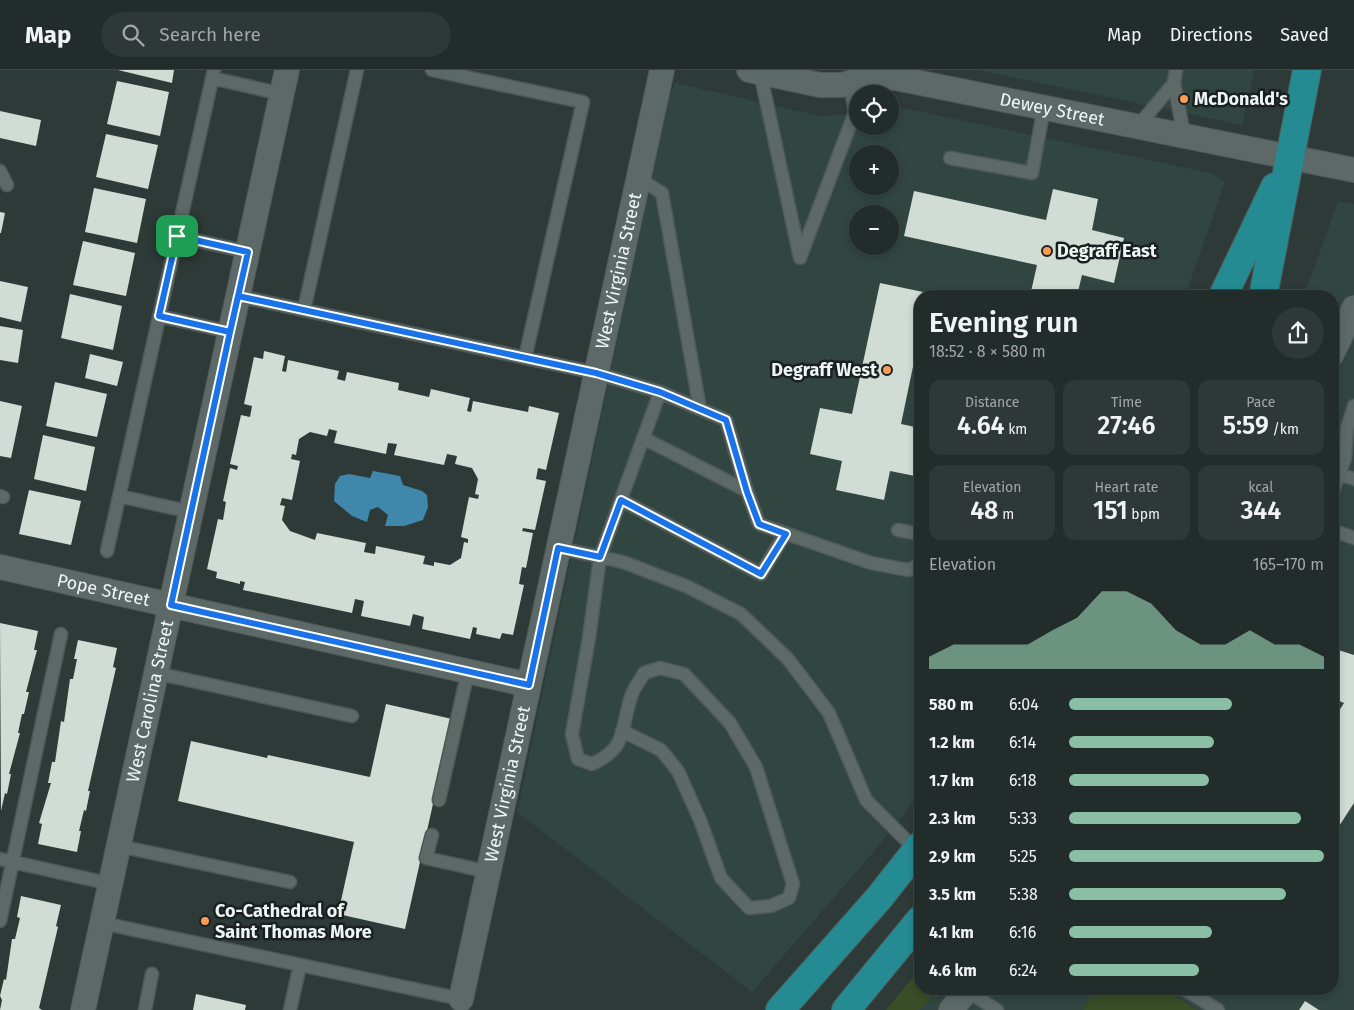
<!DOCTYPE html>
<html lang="en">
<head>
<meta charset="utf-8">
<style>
	:root { --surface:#222c2a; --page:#2e3836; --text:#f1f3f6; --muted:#a2a7a8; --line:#3f4847; --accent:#8abfa5 }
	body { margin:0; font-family:"Fira Sans",sans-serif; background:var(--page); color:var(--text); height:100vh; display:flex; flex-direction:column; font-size:19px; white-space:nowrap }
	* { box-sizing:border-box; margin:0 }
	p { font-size:16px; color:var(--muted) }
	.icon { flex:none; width:28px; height:28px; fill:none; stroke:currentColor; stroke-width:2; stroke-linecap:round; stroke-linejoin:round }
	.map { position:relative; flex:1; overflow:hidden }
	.side { position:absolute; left:914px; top:220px; width:425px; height:705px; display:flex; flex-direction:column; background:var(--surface); border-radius:20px; box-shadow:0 2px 8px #0003,0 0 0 1px var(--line) }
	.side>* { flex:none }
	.fabs { position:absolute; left:849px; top:15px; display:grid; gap:10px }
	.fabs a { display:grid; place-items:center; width:50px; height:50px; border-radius:50%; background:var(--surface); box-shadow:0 2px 8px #0003,0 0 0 1px var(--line); font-size:25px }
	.pin { position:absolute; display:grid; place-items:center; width:42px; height:42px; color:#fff; margin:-21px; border-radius:10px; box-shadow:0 2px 8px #0006 }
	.round { display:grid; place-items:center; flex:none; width:52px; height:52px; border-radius:26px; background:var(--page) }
	.summary { display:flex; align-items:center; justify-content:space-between; height:85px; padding:0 15px }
	h1 { font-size:28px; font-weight:600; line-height:38px }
	.stats { display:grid; grid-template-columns:repeat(3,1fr); gap:8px; height:85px; padding:5px 15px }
	.stats div { display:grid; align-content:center; border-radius:12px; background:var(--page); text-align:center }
	.stats b { font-size:25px; font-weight:600 }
	.stats small { font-size:14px; font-weight:400 }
	.stats p { font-size:14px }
	.chart { height:140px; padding:10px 15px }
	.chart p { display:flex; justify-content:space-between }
	.chart svg { width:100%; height:90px; margin-top:5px; fill:var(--accent); opacity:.7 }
	ul { padding:0 15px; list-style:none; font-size:16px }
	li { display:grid; grid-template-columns:80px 60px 1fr; align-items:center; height:38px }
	li i { height:12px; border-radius:6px; background:var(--accent) }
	header { display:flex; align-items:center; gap:30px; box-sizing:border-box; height:70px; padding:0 25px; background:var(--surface); border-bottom:1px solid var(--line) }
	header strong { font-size:24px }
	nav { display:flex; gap:28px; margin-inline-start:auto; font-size:18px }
	.search { width:350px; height:45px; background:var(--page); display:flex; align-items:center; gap:12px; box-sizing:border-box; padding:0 18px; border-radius:28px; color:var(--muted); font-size:19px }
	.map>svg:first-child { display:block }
</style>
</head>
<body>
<header>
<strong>Map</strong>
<div class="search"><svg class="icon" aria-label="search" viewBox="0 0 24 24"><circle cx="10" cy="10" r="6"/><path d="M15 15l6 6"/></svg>Search here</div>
<nav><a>Map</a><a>Directions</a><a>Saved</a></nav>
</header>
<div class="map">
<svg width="1354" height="940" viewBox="0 0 1354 940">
	<rect width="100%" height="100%" fill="#2e3a38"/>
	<path fill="#314541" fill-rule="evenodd" d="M978,0H1254L1242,55Z
		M675,13L821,46L857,43L858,56H890V39L904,38L1211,103L1225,112L1185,226H920V724L870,786L752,922L517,742L669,28ZM858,84H890V116H858ZM858,144H890V176H858Z
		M1338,131L1354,134V940H886L920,899V919H1332V226H1304Z"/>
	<path fill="#394d27" d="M920,899V919H938L920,940H886Z
		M1096,919H1163L1197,940H1083Z"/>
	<path fill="#3f88ac" d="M373,401L400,406L403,415L422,421L427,425L428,437L423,450L404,456H385L388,445L378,437L370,440L367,452L352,446L334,431L335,414L340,406L349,404L370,408Z"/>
	<path fill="#d0dcd4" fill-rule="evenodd" d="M118,0H174L172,13Z
		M117,11L169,22L160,66L107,54Z
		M0,41L41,50L36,76L0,68Z
		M106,64L158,75L148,119L96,107Z
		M94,118L146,129L137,173L85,162Z
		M1053,119L1098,129L1092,160L1124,168L1114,213L1082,205L1077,226H1030L1037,195L904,166L914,121L1046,150Z
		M0,142L5,143L1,163H0Z
		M83,171L135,183L126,226L73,215Z
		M0,211L28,217L21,252L0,247Z
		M880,213L928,223V226H920V263L901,354L920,358V407L890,401L884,430L836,420L842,391L810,384L820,338L852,344Z
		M70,224L122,236L113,280L61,268Z
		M0,256L23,260L18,293L0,290Z
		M264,281L285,286L282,301L286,302L288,290L339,301L337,309L345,311L347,302L399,313L398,320L429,327L431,319L470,328L467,341L471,342L473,331L528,342L529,336L559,343L546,400L538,398L536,409L546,411L535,460L523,458L522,461L533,463L526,498L522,497L519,514L524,515L513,565L502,563L500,569L476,564L477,558L473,557L470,569L422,559L424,547L413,544L410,556L361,546L364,531L355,529L352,543L243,520L245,512L240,511V514L216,508L217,502L207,499L218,449L223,450L226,432L223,431L230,398L237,400L238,396L230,394L241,345L250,347L252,336L244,334L254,287L263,289ZM329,359L337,361L334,373L386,384L388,373L397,374L394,385L444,395L447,384L457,386L455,394L472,398L478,409L475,424L479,425L478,429L469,427L461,467L468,469V473L464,472L461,488L450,495L434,492V496L423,494L425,486L376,476L375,484L364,482L366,473L317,463L315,470L290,461L282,450L285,436L280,435L282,428L292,430L300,391L291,389L292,384L296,385L299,369L310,362L327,366Z
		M90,284L123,292L117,316L85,308Z
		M55,312L107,324L97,367L46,356Z
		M0,331L22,336L11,388L0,386Z
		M43,365L95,377L86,421L34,409Z
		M29,420L81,431L71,475L19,464Z
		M0,553L38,561L34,580H37L26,622H29L24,644H22L18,663H20L9,704H11L7,724L5,723L1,741Z
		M78,570L117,578L113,597L116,598L88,721H90L86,741L84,740L79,761H81L77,782L38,774L42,754L39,753L51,713H48L52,692H55L61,651L64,652L70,609H73L77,589H74Z
		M1332,578L1354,585V733L1332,767V652L1344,633L1332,628Z
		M386,634L452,649L405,859L338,844L354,772L178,731L191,671L267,688L268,685L370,707Z
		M21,826L61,835L56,856L58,857L39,938L42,940H0L2,930L0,926L4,909L6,910L12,869H15L20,848L17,847Z
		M196,924L246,935L245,940H193Z
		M1305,931L1319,940H1299Z"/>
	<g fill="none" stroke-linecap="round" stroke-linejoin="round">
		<g stroke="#4e5856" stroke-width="15">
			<path id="lane" d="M432,0L583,32L525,288
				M1176,0L1174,13L1184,65
				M760,2L800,188
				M212,8L282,24
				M1138,56L1174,13
				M950,88L1032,103L1044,37
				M0,101L7,115
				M638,108L662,123L700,339
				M177,166L248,182
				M800,188L855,42L850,13
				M238,226L596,303L660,322L726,350L747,421L759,454L871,493L908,500L920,495
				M304,240L357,0
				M159,246L230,262
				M643,368L747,421
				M1340,404L1354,409
				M1332,424L1345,388L1347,358L1354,336
				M0,426L3,427
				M119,426L191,442
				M621,430L761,504L785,464
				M898,460L920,464
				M1332,460L1354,468
				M559,478L623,492L688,517L741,544L788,589L829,643L866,730L917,781
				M107,481L214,0
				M156,603L352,646
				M622,661L661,680L678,701L700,750L721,808L749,838L771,836L789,828L793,814L756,697L730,653L684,604L660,598L644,603C640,611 633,619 631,627C620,660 628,678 592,694L578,689L572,664L589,568L600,487L660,322
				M439,730L468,601
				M432,765L426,788L489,802
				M119,776L290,812
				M0,789L111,814
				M0,851L61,564
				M102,853L461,929L460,934
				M1184,919L1218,940
				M967,921L997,940
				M145,940L152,904
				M290,940L300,895"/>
		</g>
		<g stroke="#4e5856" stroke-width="26">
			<g id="street">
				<path id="s1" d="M749,0L820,15H842L869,7L896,8L1354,100"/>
				<path d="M1332,284L1354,238"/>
				<path id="s2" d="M0,497L529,615"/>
				<path id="s3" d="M461,929L662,0"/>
				<path id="s4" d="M83,940L287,0"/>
				<path d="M951,940L968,919"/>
			</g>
		</g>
		<g stroke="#4e5856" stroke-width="30">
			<path id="primary" d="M1223,226L1275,117
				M1263,226L1307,0
				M780,940L879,828L920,776
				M846,940L920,850"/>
		</g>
		<use href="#lane" stroke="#5c6967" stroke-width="12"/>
		<use href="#street" stroke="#5c6967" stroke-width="24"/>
		<use href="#primary" stroke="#258b93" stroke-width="28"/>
	</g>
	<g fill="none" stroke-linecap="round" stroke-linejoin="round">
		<g stroke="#fff" stroke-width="10">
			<path id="route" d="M177,166L248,182L230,262L171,535L529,615L558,478L600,487L621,430L761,504L786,464L759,454L747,422L726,350L660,322L596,303L238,226L230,262L159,246L177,166"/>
		</g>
		<use href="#route" stroke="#1a73e8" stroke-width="6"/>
	</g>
	<g fill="#fc9d53" stroke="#1a201f" stroke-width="2">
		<circle cx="1184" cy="29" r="5"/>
		<circle cx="1047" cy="181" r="5"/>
		<circle cx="887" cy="300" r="5"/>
		<circle cx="205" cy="851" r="5"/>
	</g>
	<g text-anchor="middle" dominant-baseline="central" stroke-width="5" stroke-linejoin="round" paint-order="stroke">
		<g font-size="18" font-weight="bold" fill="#eef6f4" stroke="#1a201f" text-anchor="start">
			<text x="1194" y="29">McDonald's</text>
			<text x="1057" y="181">Degraff East</text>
			<text x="877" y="300" text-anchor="end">Degraff West</text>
			<text x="215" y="841">Co-Cathedral of<tspan x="215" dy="21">Saint Thomas More</tspan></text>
		</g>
		<g font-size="18" fill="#eef6f4" stroke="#1a201f">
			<text stroke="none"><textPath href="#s1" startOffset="309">Dewey Street</textPath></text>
			<text stroke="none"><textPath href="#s3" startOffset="745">West Virginia Street</textPath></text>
			<text stroke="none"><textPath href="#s2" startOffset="106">Pope Street</textPath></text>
			<text stroke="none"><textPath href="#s4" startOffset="316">West Carolina Street</textPath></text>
			<text stroke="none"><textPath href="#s3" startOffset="220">West Virginia Street</textPath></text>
		</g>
	</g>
</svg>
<div class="fabs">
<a><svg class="icon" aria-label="locate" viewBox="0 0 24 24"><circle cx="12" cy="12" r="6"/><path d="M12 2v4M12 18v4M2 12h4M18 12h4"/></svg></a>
<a>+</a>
<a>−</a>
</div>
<div class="pin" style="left:177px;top:166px;background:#1e9e55"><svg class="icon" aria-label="arrive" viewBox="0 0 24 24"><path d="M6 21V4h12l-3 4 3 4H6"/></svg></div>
<section class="side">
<div class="summary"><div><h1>Evening run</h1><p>18:52 · 8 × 580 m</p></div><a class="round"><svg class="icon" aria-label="share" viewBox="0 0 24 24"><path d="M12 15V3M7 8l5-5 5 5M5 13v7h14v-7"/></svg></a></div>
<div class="stats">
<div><p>Distance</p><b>4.64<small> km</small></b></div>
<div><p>Time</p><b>27:46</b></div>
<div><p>Pace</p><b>5:59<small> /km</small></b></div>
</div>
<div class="stats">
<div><p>Elevation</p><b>48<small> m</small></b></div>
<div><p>Heart rate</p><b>151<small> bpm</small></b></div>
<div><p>kcal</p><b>344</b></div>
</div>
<div class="chart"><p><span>Elevation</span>165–170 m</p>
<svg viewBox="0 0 160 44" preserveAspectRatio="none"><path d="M0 44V38L10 32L20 32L30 32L40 32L50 25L60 19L70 6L80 6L90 12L100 25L110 32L120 32L130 25L140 32L150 32L160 38V44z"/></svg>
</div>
<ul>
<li><b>580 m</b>6:04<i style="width:64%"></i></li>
<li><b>1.2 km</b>6:14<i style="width:57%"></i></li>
<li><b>1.7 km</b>6:18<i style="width:55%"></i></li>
<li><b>2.3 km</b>5:33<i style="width:91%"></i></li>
<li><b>2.9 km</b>5:25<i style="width:100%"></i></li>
<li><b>3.5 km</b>5:38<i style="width:85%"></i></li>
<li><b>4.1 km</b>6:16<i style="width:56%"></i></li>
<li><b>4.6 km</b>6:24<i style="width:51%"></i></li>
</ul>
</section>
</div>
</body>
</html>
